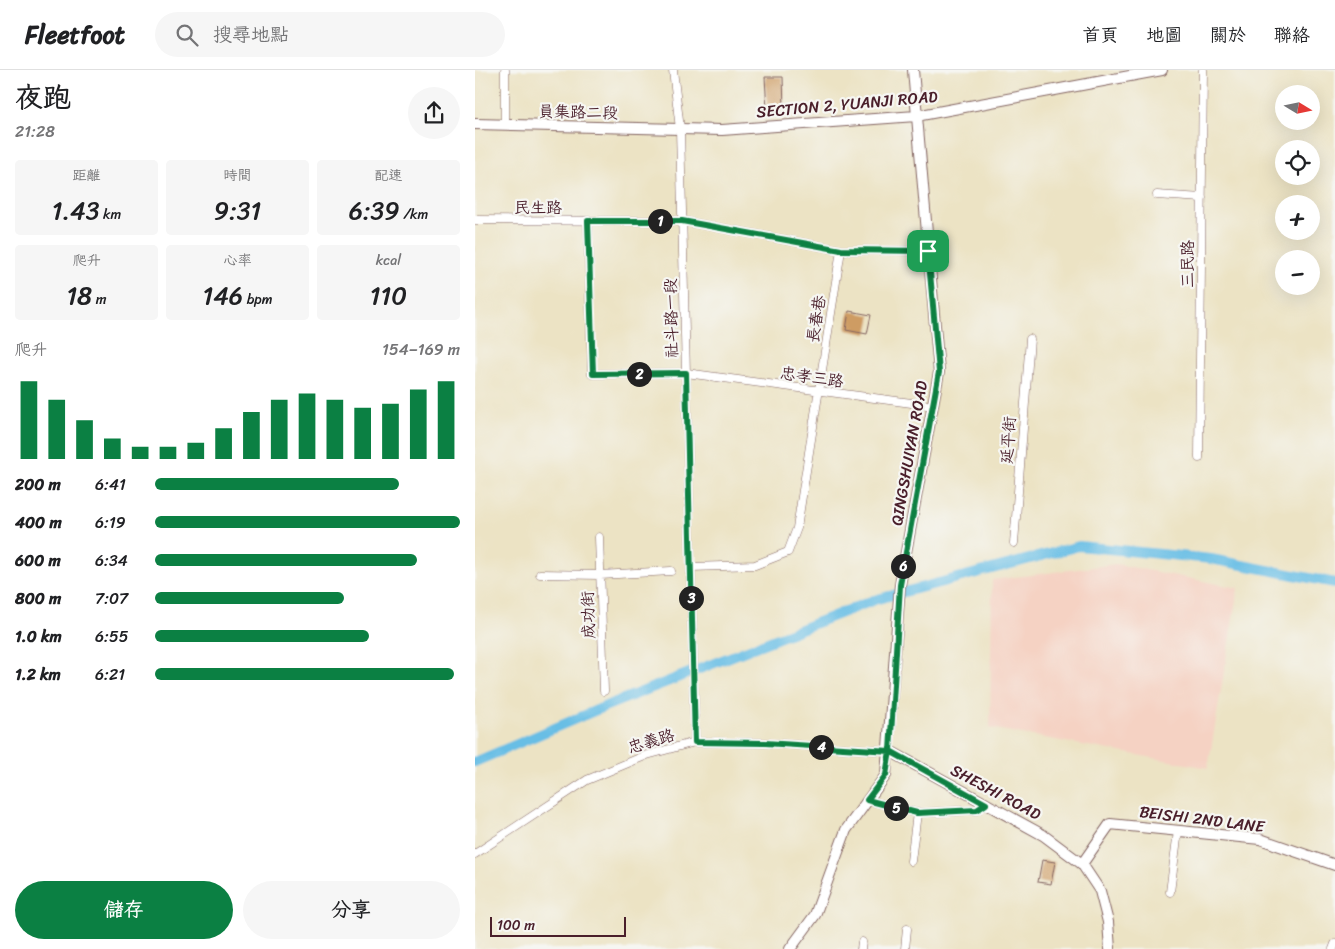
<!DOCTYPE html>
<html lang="zh-TW">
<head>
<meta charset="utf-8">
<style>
	:root { --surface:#fff; --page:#f6f6f6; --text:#202124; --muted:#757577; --line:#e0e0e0; --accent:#0b8043 }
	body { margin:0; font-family:Sriracha,"LXGW WenKai TC",sans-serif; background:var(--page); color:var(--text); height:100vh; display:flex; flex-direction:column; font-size:19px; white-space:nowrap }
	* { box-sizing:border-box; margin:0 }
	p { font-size:16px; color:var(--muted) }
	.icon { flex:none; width:28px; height:28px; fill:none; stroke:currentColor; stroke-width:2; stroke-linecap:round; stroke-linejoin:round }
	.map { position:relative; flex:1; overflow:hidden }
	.sheet { display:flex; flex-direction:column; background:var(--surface); width:475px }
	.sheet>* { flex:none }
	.needle { width:32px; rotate:100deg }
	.tools { position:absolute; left:800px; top:15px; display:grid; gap:10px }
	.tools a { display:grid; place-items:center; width:45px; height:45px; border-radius:50%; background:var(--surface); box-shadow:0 5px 20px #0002; font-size:25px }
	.scale { position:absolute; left:15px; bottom:12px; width:136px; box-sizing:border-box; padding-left:5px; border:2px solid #4a1f2b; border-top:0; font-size:14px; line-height:18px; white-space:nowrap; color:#4a1f2b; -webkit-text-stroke:4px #f6f6f2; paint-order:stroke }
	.pin { position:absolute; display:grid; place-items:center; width:42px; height:42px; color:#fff; margin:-21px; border-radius:10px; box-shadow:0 2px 8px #0006 }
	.km { position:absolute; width:25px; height:25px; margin:-12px; border-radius:50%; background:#222; color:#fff; font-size:14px; line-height:25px; text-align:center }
	.round { display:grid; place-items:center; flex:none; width:52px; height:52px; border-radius:26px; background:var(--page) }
	.headline { display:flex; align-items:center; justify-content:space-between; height:85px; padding:0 15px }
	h1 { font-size:28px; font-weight:600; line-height:38px }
	.stats { display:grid; grid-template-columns:repeat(3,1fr); gap:8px; height:85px; padding:5px 15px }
	.stats div { display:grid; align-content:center; border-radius:5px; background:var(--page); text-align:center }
	.stats b { font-size:25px; font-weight:600 }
	.stats small { font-size:14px; font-weight:400 }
	.stats p { font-size:14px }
	.chart { height:140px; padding:10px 15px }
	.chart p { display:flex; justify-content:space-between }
	.chart svg { width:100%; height:90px; margin-top:5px; stroke:var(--accent); stroke-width:6 }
	.primary-button { display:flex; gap:10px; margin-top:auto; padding:10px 15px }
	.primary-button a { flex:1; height:58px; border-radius:30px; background:var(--accent); color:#fff; font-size:20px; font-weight:600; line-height:58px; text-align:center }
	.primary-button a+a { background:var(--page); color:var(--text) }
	ul { padding:0 15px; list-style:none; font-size:16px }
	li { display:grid; grid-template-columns:80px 60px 1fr; align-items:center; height:38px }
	li i { height:12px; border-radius:6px; background:var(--accent) }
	header { display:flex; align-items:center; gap:30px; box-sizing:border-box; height:70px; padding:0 25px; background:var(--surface); border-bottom:1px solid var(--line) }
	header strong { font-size:24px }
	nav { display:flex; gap:28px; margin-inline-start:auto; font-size:18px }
	.search { width:350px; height:45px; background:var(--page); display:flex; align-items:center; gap:12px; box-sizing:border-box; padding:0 18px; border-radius:28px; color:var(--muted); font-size:19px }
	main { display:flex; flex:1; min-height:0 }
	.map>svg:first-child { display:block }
</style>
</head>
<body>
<header>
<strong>Fleetfoot</strong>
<div class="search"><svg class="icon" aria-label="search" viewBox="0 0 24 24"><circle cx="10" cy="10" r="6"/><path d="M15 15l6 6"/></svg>搜尋地點</div>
<nav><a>首頁</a><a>地圖</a><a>關於</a><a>聯絡</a></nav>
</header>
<main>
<section class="sheet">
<div class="headline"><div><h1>夜跑</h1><p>21:28</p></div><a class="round"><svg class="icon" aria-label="share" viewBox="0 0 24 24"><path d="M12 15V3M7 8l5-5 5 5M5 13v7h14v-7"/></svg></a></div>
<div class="stats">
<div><p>距離</p><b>1.43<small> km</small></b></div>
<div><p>時間</p><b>9:31</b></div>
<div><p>配速</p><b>6:39<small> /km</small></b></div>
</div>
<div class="stats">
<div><p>爬升</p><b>18<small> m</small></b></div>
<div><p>心率</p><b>146<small> bpm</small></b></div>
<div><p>kcal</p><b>110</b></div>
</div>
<div class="chart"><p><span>爬升</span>154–169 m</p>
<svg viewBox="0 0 160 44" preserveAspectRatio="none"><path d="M5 44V6M15 44V15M25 44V25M35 44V34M45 44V38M55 44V38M65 44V36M75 44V29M85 44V21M95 44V15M105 44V12M115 44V15M125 44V19M135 44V17M145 44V10M155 44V6"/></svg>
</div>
<ul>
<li><b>200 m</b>6:41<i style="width:80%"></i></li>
<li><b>400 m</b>6:19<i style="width:100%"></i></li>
<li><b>600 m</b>6:34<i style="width:86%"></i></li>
<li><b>800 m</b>7:07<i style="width:62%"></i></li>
<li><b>1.0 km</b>6:55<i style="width:70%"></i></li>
<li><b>1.2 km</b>6:21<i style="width:98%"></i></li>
</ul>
<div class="primary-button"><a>儲存</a><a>分享</a></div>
</section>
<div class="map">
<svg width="860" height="879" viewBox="0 0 860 879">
	<rect width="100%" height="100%" fill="#f6f6f2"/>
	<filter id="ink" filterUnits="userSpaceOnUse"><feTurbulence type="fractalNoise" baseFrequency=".02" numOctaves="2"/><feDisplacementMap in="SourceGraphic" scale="10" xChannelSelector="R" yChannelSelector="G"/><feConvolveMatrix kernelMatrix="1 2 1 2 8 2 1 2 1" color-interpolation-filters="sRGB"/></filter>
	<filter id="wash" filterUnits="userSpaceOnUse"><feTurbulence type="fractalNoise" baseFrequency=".0096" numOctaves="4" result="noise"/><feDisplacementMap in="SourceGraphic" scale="20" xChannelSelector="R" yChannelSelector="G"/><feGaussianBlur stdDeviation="1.12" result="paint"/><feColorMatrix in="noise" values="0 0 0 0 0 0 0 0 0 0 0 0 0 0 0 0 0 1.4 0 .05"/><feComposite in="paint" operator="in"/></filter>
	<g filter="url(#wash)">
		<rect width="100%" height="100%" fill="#ece3c4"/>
		<path fill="#f5d2c3" d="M641,494L763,518L733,698L515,658L517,510Z"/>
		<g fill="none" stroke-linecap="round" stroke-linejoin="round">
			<path stroke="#68bee5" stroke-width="10" d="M0,692L131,636L399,530L604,476L736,489L860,513"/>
		</g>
		<g id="blocks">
			<path fill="#ce9c64" d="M290,7H308L309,39L292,40Z
				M374,241L396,245L392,264L371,260Z
				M567,790L580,792L576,814L563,812Z"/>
		</g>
	</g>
	<g filter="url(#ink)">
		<use href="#blocks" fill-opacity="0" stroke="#836461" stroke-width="1"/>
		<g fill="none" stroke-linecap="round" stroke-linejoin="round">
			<g stroke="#836461" stroke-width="9">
				<path id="minor" d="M30,0V55
					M198,0L205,59L220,672
					M682,125L727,128
					M0,150L207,151L366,180L453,181
					M113,151L117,304L211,303L459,336
					M724,388L728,0
					M124,467L129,621
					M539,473L555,269
					M216,497L280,495L313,482L322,458L366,180
					M65,504L125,505L196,501
					M392,730L442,743L502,740L511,734
					M0,784L112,710L172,685L220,672L290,673L415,681
					M436,791L442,743
					M695,822L703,761
					M386,879L387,872
					M430,879L432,859
					M858,879L860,874"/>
			</g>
			<g stroke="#836461" stroke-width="12">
				<path id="tertiary" d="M0,54L247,60L441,46L687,0
					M415,681L568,765L607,794L625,821L633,852L635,879
					M607,794L635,754L785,769L860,795
					M315,879L340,845L371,760L411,705L425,515L464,302L438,0"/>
			</g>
			<use href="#minor" stroke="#fff" stroke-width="8"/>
			<use href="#tertiary" stroke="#fff" stroke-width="10"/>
		</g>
	</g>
	<g fill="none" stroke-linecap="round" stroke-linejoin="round" filter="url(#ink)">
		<g stroke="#fff" stroke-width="10">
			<path id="route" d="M453,181L366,180L207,151H113L118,304L211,303L220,672L290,673L415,681L511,734L502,740L442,743L392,730L411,705L415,681L425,515L464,302L453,181"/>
		</g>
		<use href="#route" stroke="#0b8043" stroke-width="6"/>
	</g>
	<g text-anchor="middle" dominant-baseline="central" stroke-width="4.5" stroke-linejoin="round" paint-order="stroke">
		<g font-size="16" fill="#4a1f2b" stroke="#f6f6f2">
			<text transform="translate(372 34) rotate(-5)">SECTION 2, YUANJI ROAD</text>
			<text transform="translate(103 42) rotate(1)">員集路二段</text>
			<text x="63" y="137">民生路</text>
			<text transform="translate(712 194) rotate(-90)">三民路</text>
			<text transform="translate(196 248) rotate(-91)">社斗路一段</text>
			<text transform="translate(341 249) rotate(-81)">長春巷</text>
			<text transform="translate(337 307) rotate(8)">忠孝三路</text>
			<text transform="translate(533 370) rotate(-86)">延平街</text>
			<text transform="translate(434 383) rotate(-80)">QINGSHUIYAN ROAD</text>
			<text transform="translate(113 545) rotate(-92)">成功街</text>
			<text transform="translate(176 671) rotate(-17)">忠義路</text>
			<text transform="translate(521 722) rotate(28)">SHESHI ROAD</text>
			<text transform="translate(727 749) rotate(7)">BEISHI 2ND LANE</text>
		</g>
	</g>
</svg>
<div class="tools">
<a><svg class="needle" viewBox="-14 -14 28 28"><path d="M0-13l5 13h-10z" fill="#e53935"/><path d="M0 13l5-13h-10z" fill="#757577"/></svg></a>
<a><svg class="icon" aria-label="locate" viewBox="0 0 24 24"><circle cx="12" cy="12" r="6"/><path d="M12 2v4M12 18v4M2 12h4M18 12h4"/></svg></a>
<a>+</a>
<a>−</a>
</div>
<div class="scale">100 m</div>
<div class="pin" style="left:453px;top:181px;background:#1e9e55"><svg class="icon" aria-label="arrive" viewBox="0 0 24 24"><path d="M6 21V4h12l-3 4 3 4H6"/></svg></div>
<b class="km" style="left:185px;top:151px">1</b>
<b class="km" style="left:164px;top:304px">2</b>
<b class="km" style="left:216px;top:528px">3</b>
<b class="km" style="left:346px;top:677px">4</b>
<b class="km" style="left:421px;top:738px">5</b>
<b class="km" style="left:428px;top:496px">6</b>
</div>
</main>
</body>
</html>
